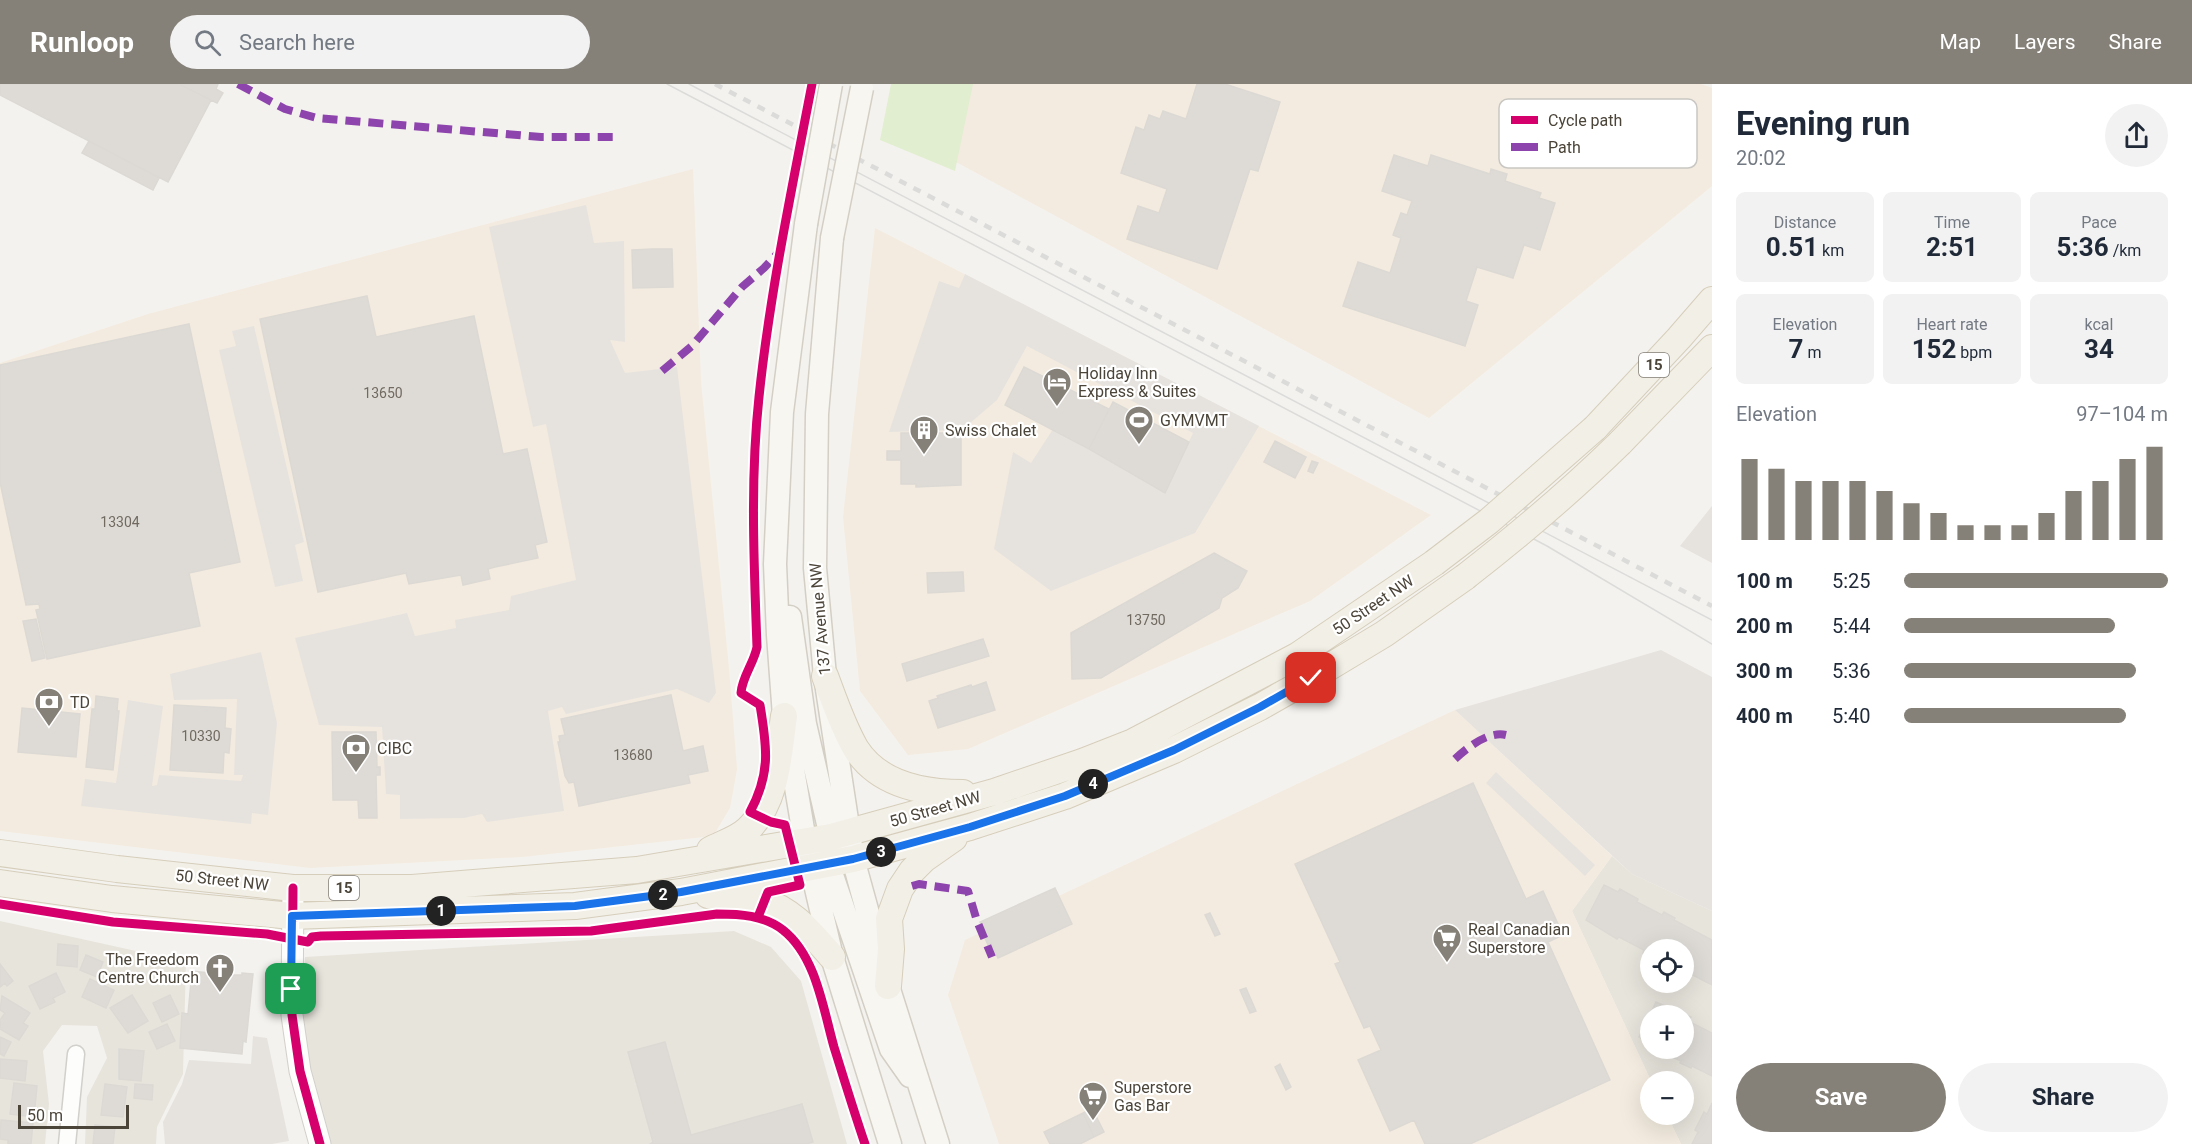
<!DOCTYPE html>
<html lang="en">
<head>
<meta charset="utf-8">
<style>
	:root { --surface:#fff; --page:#f2f2f3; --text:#1f2937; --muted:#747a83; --accent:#868178 }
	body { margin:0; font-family:Roboto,sans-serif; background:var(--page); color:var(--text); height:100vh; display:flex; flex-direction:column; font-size:22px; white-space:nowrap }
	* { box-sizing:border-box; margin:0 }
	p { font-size:20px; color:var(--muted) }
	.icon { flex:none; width:33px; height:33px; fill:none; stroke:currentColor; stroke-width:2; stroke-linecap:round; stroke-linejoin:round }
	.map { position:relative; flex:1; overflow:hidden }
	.details { display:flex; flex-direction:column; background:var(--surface); width:480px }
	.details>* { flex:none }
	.fabs { position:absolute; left:1640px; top:855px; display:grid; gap:12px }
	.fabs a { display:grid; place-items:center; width:54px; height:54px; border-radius:50%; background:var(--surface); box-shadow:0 6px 24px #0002; font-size:30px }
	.scale { position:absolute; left:18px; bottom:15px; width:111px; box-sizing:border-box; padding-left:6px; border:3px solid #4b4439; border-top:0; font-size:16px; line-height:21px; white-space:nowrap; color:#4b4439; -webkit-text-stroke:4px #fff; paint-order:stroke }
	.pin { position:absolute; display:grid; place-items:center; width:51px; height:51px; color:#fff; margin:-26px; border-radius:12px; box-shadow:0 3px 9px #0006 }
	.km { position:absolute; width:30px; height:30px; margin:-15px; border-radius:50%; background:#222; color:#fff; font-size:16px; line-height:30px; text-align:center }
	.round { display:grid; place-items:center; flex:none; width:63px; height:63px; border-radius:32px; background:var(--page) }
	.headline { display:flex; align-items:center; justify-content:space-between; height:102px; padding:0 24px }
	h1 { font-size:33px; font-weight:700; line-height:45px }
	.figures { display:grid; grid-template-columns:repeat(3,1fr); gap:9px; height:102px; padding:6px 24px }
	.figures div { display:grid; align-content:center; border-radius:9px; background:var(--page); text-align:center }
	.figures b { font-size:26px; font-weight:700 }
	.figures small { font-size:16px; font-weight:400 }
	.figures p { font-size:16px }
	.chart { height:168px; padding:12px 24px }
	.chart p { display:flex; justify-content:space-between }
	.chart svg { width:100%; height:108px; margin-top:6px; stroke:var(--accent); stroke-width:6 }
	.cta { display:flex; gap:12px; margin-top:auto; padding:12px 24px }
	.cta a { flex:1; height:69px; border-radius:36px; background:var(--accent); color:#fff; font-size:24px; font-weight:700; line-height:69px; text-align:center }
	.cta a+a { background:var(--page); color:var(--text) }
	ul { padding:0 24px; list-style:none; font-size:20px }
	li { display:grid; grid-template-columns:96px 72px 1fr; align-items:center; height:45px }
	li i { height:15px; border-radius:8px; background:var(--accent) }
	header { display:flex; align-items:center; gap:36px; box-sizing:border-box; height:84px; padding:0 30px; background:var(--accent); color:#fff }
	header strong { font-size:28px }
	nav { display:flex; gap:33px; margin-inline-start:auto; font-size:21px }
	.search { width:420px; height:54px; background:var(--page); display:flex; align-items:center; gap:15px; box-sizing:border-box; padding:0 21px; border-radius:33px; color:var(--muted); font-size:22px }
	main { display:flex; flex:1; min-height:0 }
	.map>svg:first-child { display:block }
</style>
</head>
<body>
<header>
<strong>Runloop</strong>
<div class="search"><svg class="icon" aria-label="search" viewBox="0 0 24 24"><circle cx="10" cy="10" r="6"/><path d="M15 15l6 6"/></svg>Search here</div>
<nav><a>Map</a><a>Layers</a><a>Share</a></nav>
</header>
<main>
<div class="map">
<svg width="1712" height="1060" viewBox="0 0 1712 1060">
	<rect width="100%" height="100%" fill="#f4f2ee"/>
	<path fill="#e7e4dc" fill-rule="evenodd" d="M1612,772L1632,790L1712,827V1060H1681L1667,1031L1683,1030V998L1651,997L1572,827ZM1650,866H1683V898H1650ZM1650,932H1683V964H1650Z
		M0,837L186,878L183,990L157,1043L156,1060H85L87,1013L107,974L97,942L62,941L43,967L49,1020L45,1060H0Z
		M734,847L771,863L801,897L847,1060H331L302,974L305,873Z"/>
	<path fill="#f3ebdf" d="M918,0H1701L1712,4V102L1429,334L908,52Z
		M693,85L701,298L729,585L737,685L730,724L713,752L522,773L310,784L0,747V279L148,230Z
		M875,144L1431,431L1310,517L968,665L908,671L860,607L843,433Z
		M1455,626L1612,772L1572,827L1651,997L1650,1030L1667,1031L1681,1060H999L948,911L965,856Z"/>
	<path fill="#e1eecf" d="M891,0H973L955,87L880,56Z"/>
	<path fill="#e6e3df" d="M586,121L594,159L624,157L625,258L610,256L625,289L677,283L716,609L709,619L677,605L566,630L562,623L548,627L564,727L487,738L482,730L464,734L400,735V711L386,710L382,643L319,641L295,554L407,529L415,552L456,544L455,536L509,526L511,512L576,496L546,340L533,343L489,143Z
		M965,190L1259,342L1195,449L1051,507L994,465L1013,368L1031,379L1053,345L1165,408L1193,349L1027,262L997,316L962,346L889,348L939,197L959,204Z
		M254,242L304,458L295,461L303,497L275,503L219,266L236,262L232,247Z
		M1712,422V479L1680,462Z
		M1661,566L1712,593V827L1632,790L1455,626Z
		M261,568L277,639L268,731L252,729L251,740L81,722L85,695L116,699L128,616L163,622L152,702L157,701L159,691L241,697L243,691H234L237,615L174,616L170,590Z
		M1496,688L1595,781L1585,792L1486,699Z
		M253,952L267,954L289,1057L272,1060H165L163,1038L182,1000L189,976L251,980Z"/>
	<path fill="#dedbd6" stroke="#dcd9d4" stroke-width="1.5" d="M0,0H179L211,16L168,98L0,11Z
		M179,0H218L216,5L223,9L217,19Z
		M1197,0H1225L1280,18L1258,87L1250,85L1217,185L1127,155L1138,122L1159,129L1167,105L1121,89L1136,43L1144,46L1149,31L1160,35L1163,27L1186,35Z
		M89,57L159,94L153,106L82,69Z
		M1394,71L1428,82L1431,71L1490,90L1491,85L1507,90L1505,97L1541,109L1539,114L1555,119L1540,166L1524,161L1513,194L1477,183L1466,217L1478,221L1465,262L1343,222L1358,178L1390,189L1401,154L1393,151L1401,129L1407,131L1412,117L1382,107Z
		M652,165H672L673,203L633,204L632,166Z
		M367,212L376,253L474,232L503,370L527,365L547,458L535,461L538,474L495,483L488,485L490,495L463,501L461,491L409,500L406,489L318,508L260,235Z
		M189,240L240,478L189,489L200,542L47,575L36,526L40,525L39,520L26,521L0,398V281Z
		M1024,283L1109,325L1089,365L1005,321Z
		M1113,318L1189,358L1165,409L1089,365Z
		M901,349H961V401L916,403V400H901V376H887V367H901Z
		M1275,357L1306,373L1295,394L1264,378Z
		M1312,377L1318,379L1313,389L1308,387Z
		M1214,469L1247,487L1238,504L1222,514L1219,524L1101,594L1072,595L1071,549Z
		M963,488L964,507L928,509L927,489Z
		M36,535L45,574L32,577L23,537Z
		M983,555L989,572L907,597L902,580Z
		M986,598L995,626L938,644L929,617L938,614L937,612L971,601L972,603Z
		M671,611L683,667L703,662L708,687L688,691L690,699L579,722L574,698L569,699L565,692L558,658H560L559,652L565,651L561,635Z
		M96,612L118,615L117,627H119L113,686L86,683L92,625H95Z
		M174,621L226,624L225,644L231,645L229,669L224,668L223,689L170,686Z
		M22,624L80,630L76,673L18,668Z
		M332,648H376L377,683H380V691H376L377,734H359L358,716H333Z
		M1473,699L1526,815L1543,807L1563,851L1548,858L1610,996L1470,1060H1425L1414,1036L1390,1047L1358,976L1381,966L1370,942L1364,944L1335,880L1340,878L1295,780Z
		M1604,801L1618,808L1620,805L1638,815L1637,818L1662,831L1664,828L1675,834L1674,836L1712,856V901L1683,886V866H1650V872L1643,869L1644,866L1619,853L1617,855L1586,836Z
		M1055,804L1072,840L998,874L991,859L988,861L985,854L987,853L980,838Z
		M1210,829L1220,850L1215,852L1205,831Z
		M58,860L78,862L77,883L57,881Z
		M86,871L103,878L97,893L80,886Z
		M0,880L13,897L7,902L5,899L0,903Z
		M192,887L227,891H242V889L253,890L246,958L243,957L242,970L180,964L182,929L188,930Z
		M56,889L65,908L53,914L55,918L40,925L29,902Z
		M90,895L114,906L106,924L82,913Z
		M1246,904L1256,927L1250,929L1240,906Z
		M132,911L148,937L128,949L110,924Z
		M170,911L179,930L162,938L153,919Z
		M2,912L30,929L23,939L28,942L19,956L0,945V936L5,929L0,926Z
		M1656,918L1691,933L1688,937L1712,949V992L1692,982L1691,984L1680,979L1681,977L1653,964H1683V932H1650V959L1639,953Z
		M167,940L175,957L157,965L149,948Z
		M0,953L11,958L4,972L0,970Z
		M665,958L691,1051L802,1020L813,1058L806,1060H650L653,1058L628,968Z
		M119,965L144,967L141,997L119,995Z
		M0,975L27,977L25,997L0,994Z
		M1280,980L1291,1003L1286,1006L1275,983Z
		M14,999L37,1002L34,1033L10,1030Z
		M105,1000L127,1003L123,1033L101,1031Z
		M135,1000L153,1001L152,1016L134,1014Z
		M1712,1019V1060H1692L1698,1048L1695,1046L1704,1028L1707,1030Z
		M1092,1024L1104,1048L1094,1053L1083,1029Z
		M1083,1029L1094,1053L1080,1060H1050L1044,1048Z
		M1,1036L33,1039L31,1060H8V1056L0,1055Z
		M95,1041L115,1043L113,1060H93Z"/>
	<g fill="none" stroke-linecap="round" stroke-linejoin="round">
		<g stroke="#d2d0cb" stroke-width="19">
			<path id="minor" d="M67,1060L76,970"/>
		</g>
		<g stroke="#d2d0cb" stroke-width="23">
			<path id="tertiary" d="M293,804L292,931L300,987L320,1060"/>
		</g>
		<g stroke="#d3cfc5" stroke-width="25">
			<path id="secondary" d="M806,140L782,328L775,480L778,551L784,632L805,757L832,873L890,1060
				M832,154L817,330L815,484L825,592L853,775L888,902L938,1060
				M790,533L805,640L831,753L841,766
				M815,768L827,780L833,794L891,965L910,992"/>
		</g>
		<g stroke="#d6cebb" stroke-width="28">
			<path id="primary" d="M1595,344L1679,254L1712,216
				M1620,359L1712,264
				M825,592C834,616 843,643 856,665C879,701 924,709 963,709
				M710,766C721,760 738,755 747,746C777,720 779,668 784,632
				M0,769L117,785L293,804H412L637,786L831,753L994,708L1082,678L1133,658L1297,572L1434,479
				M0,799L112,815L292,832L575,822L681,808L853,775L970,743L1065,712L1174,666L1260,623L1311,594L1384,550L1465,493
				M708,811C725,813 744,812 760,816C792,825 811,849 832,873
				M888,902L891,865L889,835L900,805L912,787L924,775L954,754"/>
		</g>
		<use href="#minor" stroke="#fdfdfc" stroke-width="16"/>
		<use href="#tertiary" stroke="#fdfdfc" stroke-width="21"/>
		<use href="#secondary" stroke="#f7f6f1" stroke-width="22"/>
		<use href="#primary" stroke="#f2efe6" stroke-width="26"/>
		<path stroke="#dbdbda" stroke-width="1.5" d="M667,0L1547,462L1712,560
			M689,0L1712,536"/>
		<path stroke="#dbdbda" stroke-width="4.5" stroke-dasharray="8 8" stroke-linecap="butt" d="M715,0L1712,522"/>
		<g stroke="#d3cfc5" stroke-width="25" stroke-linecap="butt">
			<path id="secondary-bridge" d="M806,140L831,0
				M832,154L862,4"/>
		</g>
		<g stroke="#d6cebb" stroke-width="28" stroke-linecap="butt">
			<path id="primary-bridge" d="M1434,479L1489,437L1595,344
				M1465,493C1519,451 1571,407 1620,359"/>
		</g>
		<use href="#secondary-bridge" stroke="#f7f6f1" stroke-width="22"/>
		<use href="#primary-bridge" stroke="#f2efe6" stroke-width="26"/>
		<path stroke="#8e44ad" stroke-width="8" stroke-dasharray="15 8" stroke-linecap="butt" d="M238,0L285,25L317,34L541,53H618
			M662,287L692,262L742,203L764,184L777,170
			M1455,675C1468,663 1488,647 1506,651
			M912,802L919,800L968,807L977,837L992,873"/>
		<g stroke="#fff" stroke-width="13">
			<path id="cycleway" d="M293,804L292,931L300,987L320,1060
				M0,820L113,838L267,850L308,858L312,853L321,852L591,847L717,830C739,830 764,831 783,846C816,872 823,924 834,963C844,995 854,1028 865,1060
				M758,833L768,808L800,801L785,741L771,738L750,728C771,689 767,663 760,621L741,609C742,593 754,579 757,563C754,480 750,396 759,313C770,208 792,104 812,0"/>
		</g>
		<use href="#cycleway" stroke="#d6006c" stroke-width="9"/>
	</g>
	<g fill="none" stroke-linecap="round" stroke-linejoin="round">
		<g stroke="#fff" stroke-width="12">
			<path id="route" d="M291,905L292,832L575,822L681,808L853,775L970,743L1065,712L1174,666L1260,623L1311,594"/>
		</g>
		<use href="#route" stroke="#1a73e8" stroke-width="8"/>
	</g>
	<defs>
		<g id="hotel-pin" transform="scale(1.5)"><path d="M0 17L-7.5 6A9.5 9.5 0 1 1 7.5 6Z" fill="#868178" stroke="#fff"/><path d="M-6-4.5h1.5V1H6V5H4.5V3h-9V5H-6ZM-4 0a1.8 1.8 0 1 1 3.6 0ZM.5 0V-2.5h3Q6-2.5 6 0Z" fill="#fff"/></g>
		<g id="stadium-pin" transform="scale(1.5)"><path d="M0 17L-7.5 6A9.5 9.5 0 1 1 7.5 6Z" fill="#868178" stroke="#fff"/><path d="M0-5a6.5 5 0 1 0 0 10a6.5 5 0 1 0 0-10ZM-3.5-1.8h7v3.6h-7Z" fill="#fff"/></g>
		<g id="building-pin" transform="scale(1.5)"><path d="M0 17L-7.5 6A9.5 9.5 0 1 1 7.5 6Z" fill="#868178" stroke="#fff"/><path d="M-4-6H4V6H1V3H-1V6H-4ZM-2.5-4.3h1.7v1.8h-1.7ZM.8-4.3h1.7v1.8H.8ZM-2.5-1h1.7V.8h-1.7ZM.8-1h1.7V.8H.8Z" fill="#fff"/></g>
		<g id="bank-pin" transform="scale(1.5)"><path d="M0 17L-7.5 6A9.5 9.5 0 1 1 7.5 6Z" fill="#868178" stroke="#fff"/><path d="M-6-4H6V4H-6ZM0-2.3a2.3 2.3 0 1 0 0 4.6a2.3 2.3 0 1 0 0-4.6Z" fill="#fff"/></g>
		<g id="supermarket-pin" transform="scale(1.5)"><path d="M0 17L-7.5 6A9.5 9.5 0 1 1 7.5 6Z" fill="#868178" stroke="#fff"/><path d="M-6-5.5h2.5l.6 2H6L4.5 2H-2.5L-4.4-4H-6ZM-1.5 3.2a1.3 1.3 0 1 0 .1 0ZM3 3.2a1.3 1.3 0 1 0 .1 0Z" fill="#fff"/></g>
		<g id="church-pin" transform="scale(1.5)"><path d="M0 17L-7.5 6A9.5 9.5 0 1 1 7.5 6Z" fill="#868178" stroke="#fff"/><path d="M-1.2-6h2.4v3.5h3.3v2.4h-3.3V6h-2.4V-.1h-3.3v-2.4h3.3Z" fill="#fff"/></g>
	</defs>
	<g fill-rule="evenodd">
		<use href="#hotel-pin" x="1057" y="298"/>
		<use href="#stadium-pin" x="1139" y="336"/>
		<use href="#building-pin" x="924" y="346"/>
		<use href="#bank-pin" x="49" y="618"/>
		<use href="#bank-pin" x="356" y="664"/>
		<use href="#supermarket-pin" x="1447" y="854"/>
		<use href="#church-pin" x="220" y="884"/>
		<use href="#supermarket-pin" x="1093" y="1012"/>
	</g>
	<g text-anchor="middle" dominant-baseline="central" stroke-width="4.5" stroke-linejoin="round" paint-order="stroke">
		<g font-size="14" fill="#706a61">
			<text x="383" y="309">13650</text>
			<text x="120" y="438">13304</text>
			<text x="1146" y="536">13750</text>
			<text x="201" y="652">10330</text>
			<text x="633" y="671">13680</text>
		</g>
		<g fill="#fff" stroke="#817c74" stroke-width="1.5">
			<rect x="1639" y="269" width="30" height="24" rx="4.5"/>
			<rect x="329" y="792" width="30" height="24" rx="4.5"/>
		</g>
		<g font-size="15" font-weight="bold" fill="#4b4439">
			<text x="1654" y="281">15</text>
			<text x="344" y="804">15</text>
		</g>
		<g font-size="16" fill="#4b4439" stroke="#fff" text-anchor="start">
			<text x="1078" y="289">Holiday Inn<tspan x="1078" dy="18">Express &amp; Suites</tspan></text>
			<text x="1160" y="336">GYMVMT</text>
			<text x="945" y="346">Swiss Chalet</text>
			<text x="70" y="618">TD</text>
			<text x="377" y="664">CIBC</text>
			<text x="1468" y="845">Real Canadian<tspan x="1468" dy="18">Superstore</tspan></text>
			<text x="199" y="875" text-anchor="end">The Freedom<tspan x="199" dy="18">Centre Church</tspan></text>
			<text x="1114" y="1003">Superstore<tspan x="1114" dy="18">Gas Bar</tspan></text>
		</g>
		<g font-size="16" fill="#4b4439" stroke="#fff">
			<text transform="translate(1373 521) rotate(-34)">50 Street NW</text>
			<text transform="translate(820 535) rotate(-95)">137 Avenue NW</text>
			<text transform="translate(935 725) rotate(-16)">50 Street NW</text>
			<text transform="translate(222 796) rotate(6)">50 Street NW</text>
		</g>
	</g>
	<rect x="1499" y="15" width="198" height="69" rx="9" fill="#fff" stroke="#c9c7c4" stroke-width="1.5"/>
	<rect x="1511" y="32" width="27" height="8" fill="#d6006c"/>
	<rect x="1511" y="59" width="27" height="8" fill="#8e44ad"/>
	<g font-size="16" fill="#4b4439">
		<text x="1548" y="42">Cycle path</text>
		<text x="1548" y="69">Path</text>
	</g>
</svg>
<div class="fabs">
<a><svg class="icon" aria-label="locate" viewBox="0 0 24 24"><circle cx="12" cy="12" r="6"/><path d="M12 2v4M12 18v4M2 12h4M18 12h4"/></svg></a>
<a>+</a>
<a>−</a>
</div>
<div class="scale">50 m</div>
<div class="pin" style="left:291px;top:905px;background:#1e9e55"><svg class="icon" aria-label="arrive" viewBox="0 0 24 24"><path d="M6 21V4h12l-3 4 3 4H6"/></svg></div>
<div class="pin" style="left:1311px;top:594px;background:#d93025"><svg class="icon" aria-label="check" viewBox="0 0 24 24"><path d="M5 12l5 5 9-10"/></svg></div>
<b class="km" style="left:441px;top:827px">1</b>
<b class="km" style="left:663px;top:811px">2</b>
<b class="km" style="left:881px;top:768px">3</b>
<b class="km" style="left:1093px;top:700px">4</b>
</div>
<section class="details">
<div class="headline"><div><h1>Evening run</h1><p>20:02</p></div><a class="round"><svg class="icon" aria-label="share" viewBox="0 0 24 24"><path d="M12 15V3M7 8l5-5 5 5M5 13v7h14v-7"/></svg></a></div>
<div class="figures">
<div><p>Distance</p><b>0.51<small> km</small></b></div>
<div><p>Time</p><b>2:51</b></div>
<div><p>Pace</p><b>5:36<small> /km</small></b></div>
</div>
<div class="figures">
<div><p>Elevation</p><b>7<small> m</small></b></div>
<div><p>Heart rate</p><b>152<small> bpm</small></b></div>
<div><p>kcal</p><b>34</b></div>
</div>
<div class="chart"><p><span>Elevation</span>97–104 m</p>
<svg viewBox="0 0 160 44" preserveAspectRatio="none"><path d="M5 44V11M15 44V15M25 44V20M35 44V20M45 44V20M55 44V24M65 44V29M75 44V33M85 44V38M95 44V38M105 44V38M115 44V33M125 44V24M135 44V20M145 44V11M155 44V6"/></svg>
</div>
<ul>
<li><b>100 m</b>5:25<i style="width:100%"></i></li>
<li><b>200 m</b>5:44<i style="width:80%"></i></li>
<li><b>300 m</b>5:36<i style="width:88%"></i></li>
<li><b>400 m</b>5:40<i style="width:84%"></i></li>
</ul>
<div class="cta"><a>Save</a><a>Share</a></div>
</section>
</main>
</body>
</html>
